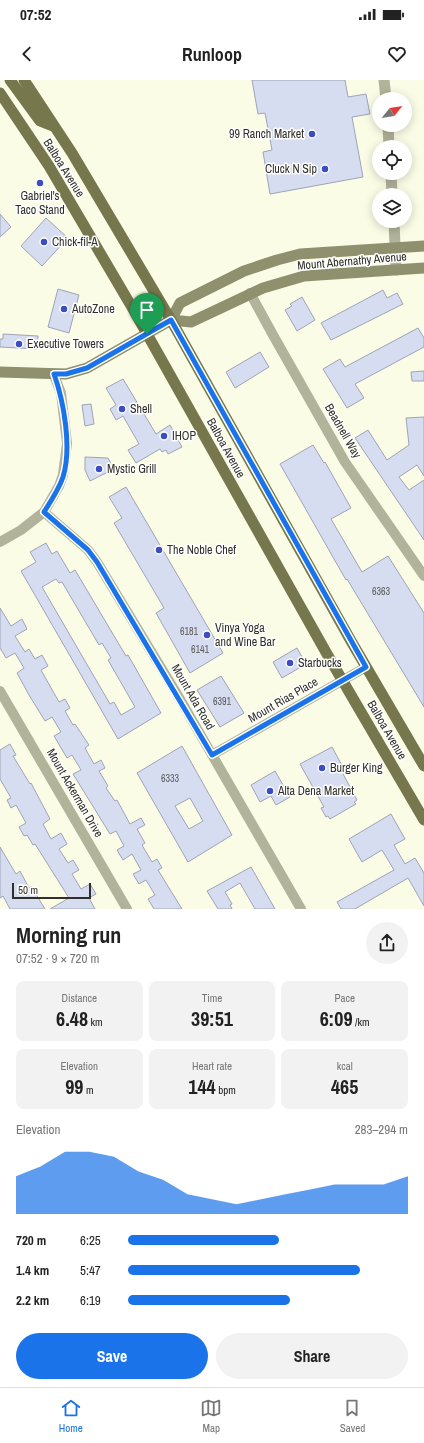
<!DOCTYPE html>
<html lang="en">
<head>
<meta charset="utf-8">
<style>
	:root { --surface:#fff; --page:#f2f2f2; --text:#222; --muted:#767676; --line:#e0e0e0; --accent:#1a73e8 }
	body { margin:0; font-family:"Archivo Narrow",sans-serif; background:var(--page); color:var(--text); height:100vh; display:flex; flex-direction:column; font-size:15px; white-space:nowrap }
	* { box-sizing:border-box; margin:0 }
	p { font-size:13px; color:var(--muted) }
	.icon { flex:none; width:22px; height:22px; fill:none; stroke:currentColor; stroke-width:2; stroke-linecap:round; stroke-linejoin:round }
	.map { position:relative; height:829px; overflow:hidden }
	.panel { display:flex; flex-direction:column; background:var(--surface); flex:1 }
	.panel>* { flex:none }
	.needle { width:26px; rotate:60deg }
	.tools { position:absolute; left:372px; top:12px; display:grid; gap:8px }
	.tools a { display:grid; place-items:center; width:40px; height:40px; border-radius:50%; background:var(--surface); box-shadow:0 2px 10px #0003; font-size:20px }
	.scale { position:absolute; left:12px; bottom:10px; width:79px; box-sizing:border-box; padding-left:4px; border:2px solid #303028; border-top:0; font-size:11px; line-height:14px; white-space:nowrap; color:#303028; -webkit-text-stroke:3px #fff; paint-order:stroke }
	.pin { position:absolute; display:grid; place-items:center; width:34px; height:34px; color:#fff; margin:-41px -17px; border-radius:50% 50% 50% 0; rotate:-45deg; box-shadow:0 0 4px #0007 }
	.pin .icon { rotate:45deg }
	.round { display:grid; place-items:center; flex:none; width:42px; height:42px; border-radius:21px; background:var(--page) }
	.summary { display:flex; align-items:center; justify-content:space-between; height:68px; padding:0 16px }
	h1 { font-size:22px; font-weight:800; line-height:30px }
	.stats { display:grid; grid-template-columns:repeat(3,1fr); gap:6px; height:68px; padding:4px 16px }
	.stats div { display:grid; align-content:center; border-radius:8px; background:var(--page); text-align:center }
	.stats b { font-size:20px; font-weight:800 }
	.stats small { font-size:11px; font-weight:400 }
	.stats p { font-size:11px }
	.chart { height:112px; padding:8px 16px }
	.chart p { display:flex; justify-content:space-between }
	.chart svg { width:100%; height:72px; margin-top:4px; fill:var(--accent); opacity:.7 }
	.cta { display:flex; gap:8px; margin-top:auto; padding:8px 16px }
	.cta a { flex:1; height:46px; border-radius:24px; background:var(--accent); color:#fff; font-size:16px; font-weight:800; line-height:46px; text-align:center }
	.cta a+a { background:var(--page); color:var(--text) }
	ul { padding:0 16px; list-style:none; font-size:13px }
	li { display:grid; grid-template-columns:64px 48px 1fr; align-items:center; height:30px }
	li i { height:10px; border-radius:5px; background:var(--accent) }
	.status { display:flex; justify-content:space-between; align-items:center; height:28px; padding:0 20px; background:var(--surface); direction:ltr }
	.status svg { height:11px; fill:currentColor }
	header { display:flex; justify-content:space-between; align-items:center; height:52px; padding:0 16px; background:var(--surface); font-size:18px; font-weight:800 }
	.tabs { display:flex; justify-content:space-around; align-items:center; height:56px; border-top:1px solid var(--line); background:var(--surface); font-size:11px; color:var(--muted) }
	.tabs a { display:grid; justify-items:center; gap:2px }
	.tabs .on { color:var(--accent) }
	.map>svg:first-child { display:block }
</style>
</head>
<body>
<div class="status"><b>07:52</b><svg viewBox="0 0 49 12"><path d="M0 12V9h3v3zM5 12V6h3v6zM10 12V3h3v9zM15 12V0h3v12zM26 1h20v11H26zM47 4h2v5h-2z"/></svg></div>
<header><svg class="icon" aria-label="back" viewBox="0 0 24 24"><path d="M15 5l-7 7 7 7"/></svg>Runloop<svg class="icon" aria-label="heart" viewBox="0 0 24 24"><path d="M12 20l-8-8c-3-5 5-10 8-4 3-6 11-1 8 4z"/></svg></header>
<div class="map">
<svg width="424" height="829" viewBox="0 0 424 829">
	<rect width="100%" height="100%" fill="#fbfce6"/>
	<path fill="#d7ddf1" stroke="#9ea4b7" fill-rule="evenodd" d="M252,0H345L348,17L366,14L370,34L352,37L363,97L270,114L263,72L272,70L265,33L258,34Z
		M0,134L11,147L0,157Z
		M46,138L68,158L42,186L21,166Z
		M58,209L79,215L69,253L48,247Z
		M383,210L387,218L397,213L403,224L331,260L321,243Z
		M302,217L315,240L297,251L285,230L292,226L290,224Z
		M418,248L424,258V267L355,304L364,318L347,328L323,289L340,279L345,287Z
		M3,254L38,256L37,269L0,267V259H3Z
		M260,272L269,287L235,308L226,292Z
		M424,291V301H412L411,292Z
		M123,299L156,354L170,345L182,367L168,374L166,370L162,372L160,369L136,383L128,370L139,364L123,336L116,340L110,329L116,325L106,308Z
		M91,324L94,344L85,346L82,325Z
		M424,337V396L417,385L399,397L409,410L424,400V460L355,358L368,350L387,380L409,365L406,338Z
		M313,365L324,383L325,382L351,428L331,439L362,492L388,476L424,533V627L347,499L346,500L280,384Z
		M85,377L108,378L114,389L90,401L85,390Z
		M126,407L223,573L190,593L156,533L164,528L114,443L122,438L109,417Z
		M46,463L52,474L57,471L70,493L75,490L126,576L128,575L161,633L118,659L21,491L36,482L30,472ZM56,499L59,503L62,502L99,565L102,563L111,578L108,580L135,627L121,635L114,622L110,624L42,507Z
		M0,528L11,546L22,539L27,549L15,556L25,572L29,569L35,579L42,575L48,586L41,590L59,622L65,619L70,628L65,631L73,645L75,644L89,665L85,668L94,684L101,680L105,688L99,691L108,706L106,708L115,721L117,720L130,744L141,738L145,745L137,749L145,763L142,765L152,782L157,779L162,788L158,790L182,829H154L148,819L155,815L146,800L139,804L133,794L141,790L132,774L123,780L117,770L124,766L116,751L110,754L102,741L73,694L81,690L72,675L67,678L54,656L61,652L52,637L45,641L29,615L17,593L24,588L15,573L6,578L0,568Z
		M297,568L306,584L282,598L273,582Z
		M221,596L244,633L220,647L197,610Z
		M10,664L16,675L13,676L30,704L31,703L50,739L43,744L51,759L61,753L67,764L59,769L68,783L73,780L79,790L72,794L81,809L90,804L96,814L89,818L95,829H50L69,818L35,764L33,765L27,755L24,756L19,747L26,743L16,725L11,728L7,720L11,718L0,699V670Z
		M182,666L232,755L188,782L137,693ZM190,718L203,741L189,749L175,726Z
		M332,667L345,691L342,692L357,720L354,722L356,724L330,739L328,736L326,737L321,728L324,727L300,684Z
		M275,691L290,717L276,725L271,716L260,722L251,705Z
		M391,734L405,759L394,765L405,784L415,778L424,793V826L408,798L355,829H341L337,822L394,790L382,770L362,782L349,759Z
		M0,767L16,794L20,791L29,808L31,806L45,829H10L3,816L0,818Z
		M251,787L275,829H255L240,803L225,812L232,824L230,825L232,829H218L207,811Z"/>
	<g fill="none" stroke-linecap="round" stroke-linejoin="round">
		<path stroke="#b2b39b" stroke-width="10" d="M250,213L273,255L345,382L424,496
			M44,432L88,470L97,482L177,614L301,829
			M0,462L21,450L44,432L59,406L63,395L67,363L61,313L54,295
			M0,611L127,829
			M212,675L366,587"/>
		<path stroke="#b2b39b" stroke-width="11" d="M384,0L386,19
			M388,45L389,67
			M391,93L392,115
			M394,141L396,190"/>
		<path stroke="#8f906d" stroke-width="11" d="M171,240L191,242L263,208L304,196L424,188
			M0,292L66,294L87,288L171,240L180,223L244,191L277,180L300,174L424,166"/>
		<path stroke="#76774c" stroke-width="11" d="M10,0L40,41L55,47
			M24,0L72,73L171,240L351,561L424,686
			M0,13L49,86L133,229L327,574L424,740"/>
	</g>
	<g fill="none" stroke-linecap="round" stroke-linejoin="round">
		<g stroke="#fff" stroke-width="8">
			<path id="route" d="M171,240L366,587L212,675L97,482L88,470L44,432C51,421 59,409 63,397C72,368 64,322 54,294H66L87,288Z"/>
		</g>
		<use href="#route" stroke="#1a73e8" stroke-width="5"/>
	</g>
	<g fill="#3c4dc0" stroke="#fff" stroke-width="1.5">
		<circle cx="312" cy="54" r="4"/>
		<circle cx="325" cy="89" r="4"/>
		<circle cx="40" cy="103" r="4"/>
		<circle cx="44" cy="162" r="4"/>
		<circle cx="64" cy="229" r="4"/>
		<circle cx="19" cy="264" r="4"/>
		<circle cx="122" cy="329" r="4"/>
		<circle cx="164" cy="356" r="4"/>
		<circle cx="99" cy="389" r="4"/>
		<circle cx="159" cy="470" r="4"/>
		<circle cx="207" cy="555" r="4"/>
		<circle cx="290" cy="583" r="4"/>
		<circle cx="322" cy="688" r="4"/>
		<circle cx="270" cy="711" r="4"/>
	</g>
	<g text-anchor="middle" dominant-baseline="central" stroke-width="3" stroke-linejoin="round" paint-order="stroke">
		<g font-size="10" fill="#5a5b5a">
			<text x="381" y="511">6363</text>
			<text x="189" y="551">6181</text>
			<text x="200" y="569">6141</text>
			<text x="222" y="621">6391</text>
			<text x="170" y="698">6333</text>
		</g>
		<g font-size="12" fill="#303028" stroke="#fff" text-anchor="start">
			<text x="304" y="54" text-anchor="end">99 Ranch Market</text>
			<text x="317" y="89" text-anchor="end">Cluck N Sip</text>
			<text x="40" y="116" text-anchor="middle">Gabriel's<tspan x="40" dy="14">Taco Stand</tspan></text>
			<text x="52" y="162">Chick-fil-A</text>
			<text x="72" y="229">AutoZone</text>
			<text x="27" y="264">Executive Towers</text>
			<text x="130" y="329">Shell</text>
			<text x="172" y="356">IHOP</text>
			<text x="107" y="389">Mystic Grill</text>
			<text x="167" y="470">The Noble Chef</text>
			<text x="215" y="548">Vinya Yoga<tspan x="215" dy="14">and Wine Bar</tspan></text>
			<text x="298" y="583">Starbucks</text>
			<text x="330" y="688">Burger King</text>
			<text x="278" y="711">Alta Dena Market</text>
		</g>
		<g font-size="12" fill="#303028" stroke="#fff">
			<text transform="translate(64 88) rotate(58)">Balboa Avenue</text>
			<text transform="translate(352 181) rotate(-5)">Mount Abernathy Avenue</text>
			<text transform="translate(343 351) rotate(60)">Beadnell Way</text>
			<text transform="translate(226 368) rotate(61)">Balboa Avenue</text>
			<text transform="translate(193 617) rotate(60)">Mount Ada Road</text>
			<text transform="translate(283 620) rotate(-30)">Mount Rias Place</text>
			<text transform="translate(387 650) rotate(60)">Balboa Avenue</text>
			<text transform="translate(75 713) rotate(60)">Mount Ackerman Drive</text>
		</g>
	</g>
</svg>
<div class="tools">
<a><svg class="needle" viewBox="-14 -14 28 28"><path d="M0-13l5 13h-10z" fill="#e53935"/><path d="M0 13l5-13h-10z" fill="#767676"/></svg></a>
<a><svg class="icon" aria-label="locate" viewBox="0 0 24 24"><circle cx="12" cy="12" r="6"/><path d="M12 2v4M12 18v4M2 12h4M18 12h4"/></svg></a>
<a><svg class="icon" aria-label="layers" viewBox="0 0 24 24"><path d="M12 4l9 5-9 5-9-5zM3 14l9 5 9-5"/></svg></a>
</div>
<div class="scale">50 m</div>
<div class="pin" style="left:147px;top:254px;background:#1e9e55"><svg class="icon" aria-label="arrive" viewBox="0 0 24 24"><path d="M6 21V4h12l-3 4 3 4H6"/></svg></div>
</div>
<section class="panel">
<div class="summary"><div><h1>Morning run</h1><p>07:52 · 9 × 720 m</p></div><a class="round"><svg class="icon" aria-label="share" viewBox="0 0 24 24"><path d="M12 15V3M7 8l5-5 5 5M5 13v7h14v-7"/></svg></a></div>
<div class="stats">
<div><p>Distance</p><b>6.48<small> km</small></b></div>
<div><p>Time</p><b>39:51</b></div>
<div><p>Pace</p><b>6:09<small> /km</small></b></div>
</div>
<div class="stats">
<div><p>Elevation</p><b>99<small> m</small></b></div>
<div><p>Heart rate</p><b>144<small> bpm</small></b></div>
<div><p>kcal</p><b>465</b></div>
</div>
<div class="chart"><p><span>Elevation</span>283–294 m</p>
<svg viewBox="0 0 160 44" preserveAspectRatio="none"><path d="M0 44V21L10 15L20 6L30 6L40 9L50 18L60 23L70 32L80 35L90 38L100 35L110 32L120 29L130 26L140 26L150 26L160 21V44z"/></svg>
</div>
<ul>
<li><b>720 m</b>6:25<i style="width:54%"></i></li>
<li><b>1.4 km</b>5:47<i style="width:83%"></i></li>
<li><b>2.2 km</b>6:19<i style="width:58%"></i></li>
</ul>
<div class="cta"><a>Save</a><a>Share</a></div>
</section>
<nav class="tabs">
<a class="on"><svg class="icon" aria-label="home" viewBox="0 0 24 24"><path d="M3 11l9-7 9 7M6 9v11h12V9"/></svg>Home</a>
<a><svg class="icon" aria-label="map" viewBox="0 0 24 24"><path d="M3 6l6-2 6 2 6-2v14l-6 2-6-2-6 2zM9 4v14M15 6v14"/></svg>Map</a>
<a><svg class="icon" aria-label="saved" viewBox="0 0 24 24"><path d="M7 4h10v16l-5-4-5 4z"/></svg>Saved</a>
</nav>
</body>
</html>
